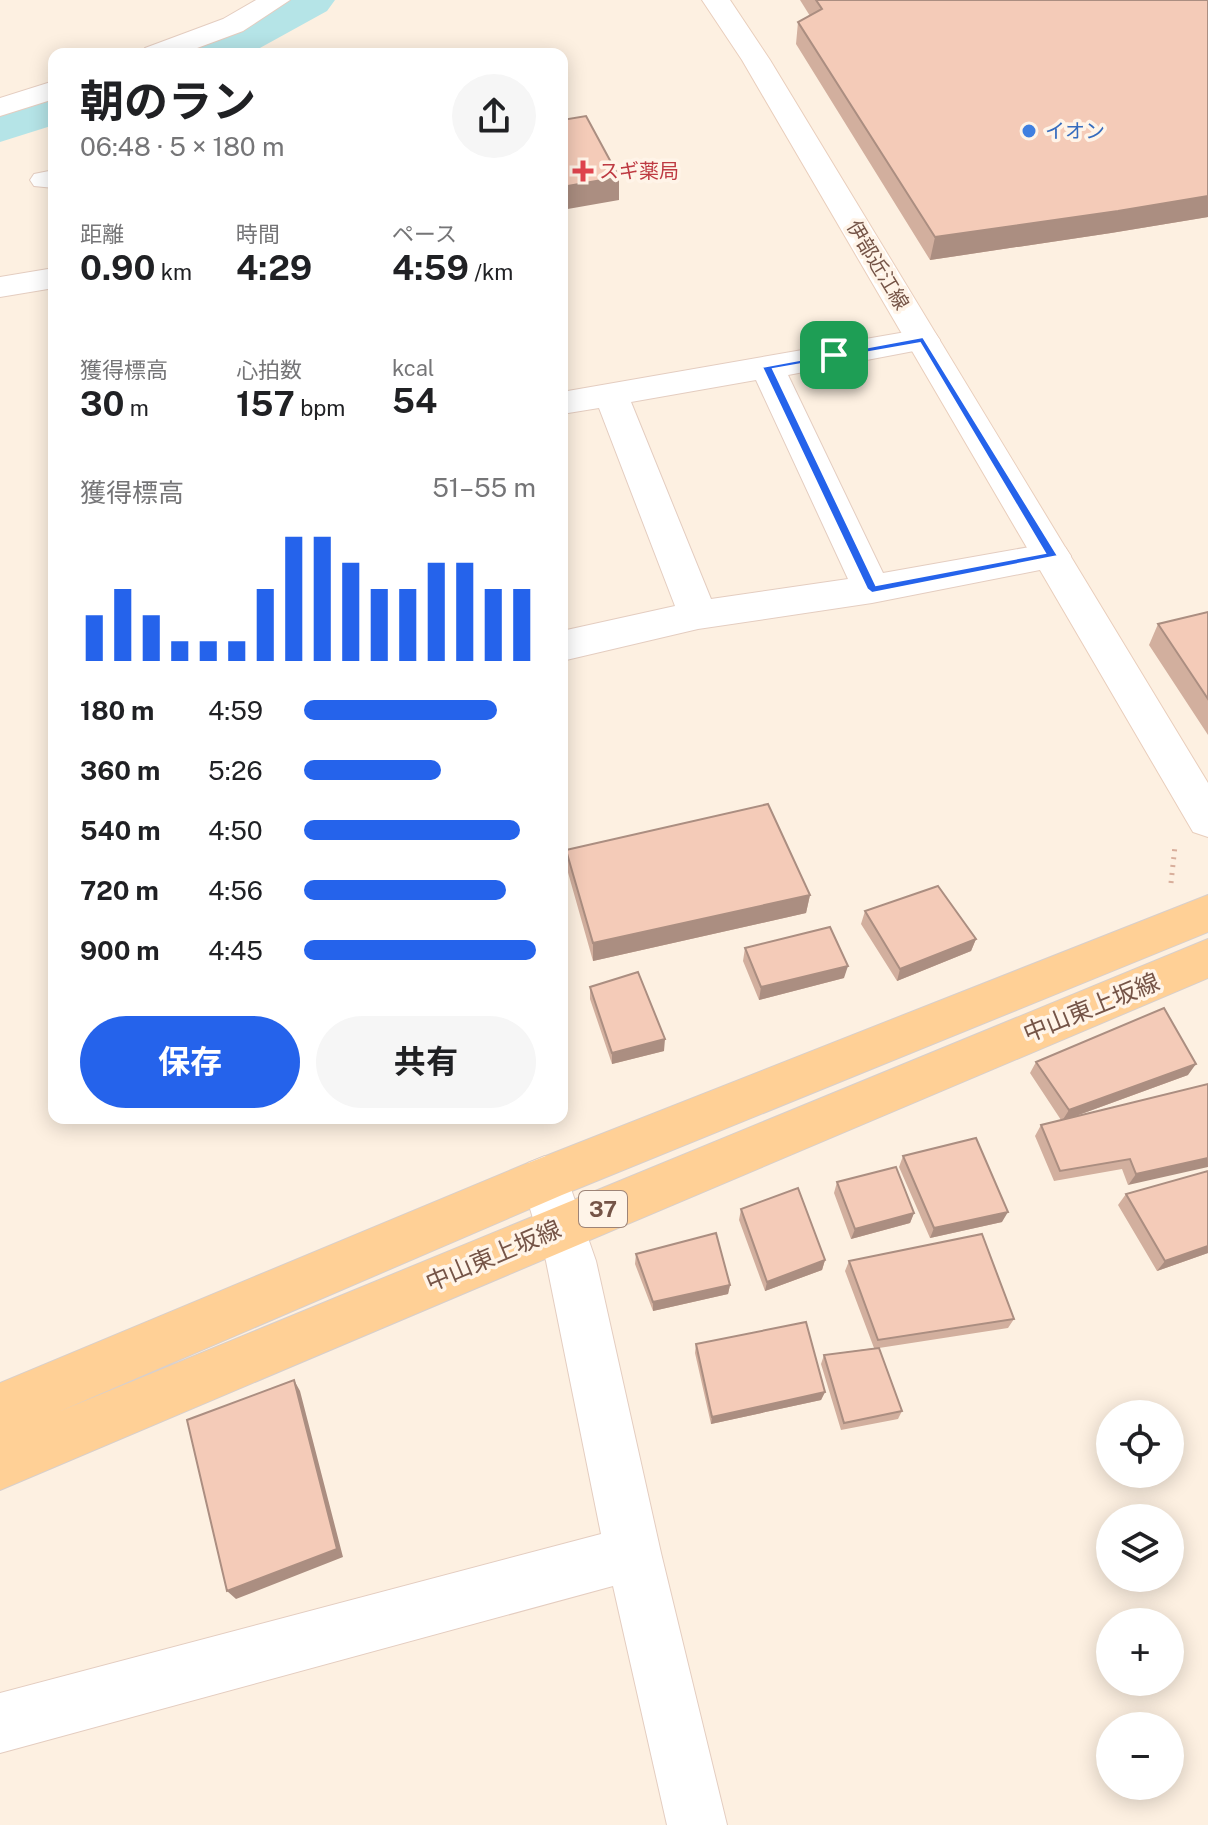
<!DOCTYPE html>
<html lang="ja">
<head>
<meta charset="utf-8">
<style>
	:root { --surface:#fff; --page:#f6f6f6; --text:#202124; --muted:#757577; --accent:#2563eb }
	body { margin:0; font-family:"Public Sans","Noto Sans JP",sans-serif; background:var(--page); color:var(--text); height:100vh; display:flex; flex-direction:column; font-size:30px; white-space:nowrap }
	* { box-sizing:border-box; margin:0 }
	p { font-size:26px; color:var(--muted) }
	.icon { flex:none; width:44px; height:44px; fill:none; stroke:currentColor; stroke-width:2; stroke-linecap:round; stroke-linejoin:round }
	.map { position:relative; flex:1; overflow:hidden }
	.details { position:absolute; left:48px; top:48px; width:520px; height:1076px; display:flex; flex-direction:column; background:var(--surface); border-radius:16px; box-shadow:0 4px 20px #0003 }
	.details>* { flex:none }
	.buttons { position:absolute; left:1096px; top:1400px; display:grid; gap:16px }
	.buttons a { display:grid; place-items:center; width:88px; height:88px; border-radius:50%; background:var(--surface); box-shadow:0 4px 20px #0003; font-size:40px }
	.pin { position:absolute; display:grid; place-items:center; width:68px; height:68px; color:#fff; margin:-34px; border-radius:16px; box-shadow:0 4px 12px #0006 }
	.round { display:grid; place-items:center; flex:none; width:84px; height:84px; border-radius:42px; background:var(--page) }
	.headline { display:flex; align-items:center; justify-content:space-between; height:136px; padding:0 32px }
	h1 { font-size:44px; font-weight:700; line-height:60px }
	.stats { display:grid; grid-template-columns:repeat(3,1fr); gap:12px; height:136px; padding:8px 32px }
	.stats div { display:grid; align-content:center }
	.stats b { font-size:34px; font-weight:700 }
	.stats small { font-size:22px; font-weight:400 }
	.stats p { font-size:22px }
	.chart { height:224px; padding:16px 32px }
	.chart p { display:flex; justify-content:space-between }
	.chart svg { width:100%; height:144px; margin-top:8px; stroke:var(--accent); stroke-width:6 }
	.action { display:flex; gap:16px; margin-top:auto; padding:16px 32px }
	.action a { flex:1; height:92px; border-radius:48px; background:var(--accent); color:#fff; font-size:32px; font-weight:700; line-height:92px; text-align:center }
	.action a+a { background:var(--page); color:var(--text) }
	ul { padding:0 32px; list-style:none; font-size:26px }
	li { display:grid; grid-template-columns:128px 96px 1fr; align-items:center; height:60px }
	li i { height:20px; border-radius:10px; background:var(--accent) }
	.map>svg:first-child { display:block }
</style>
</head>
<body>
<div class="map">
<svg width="1208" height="1825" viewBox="0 0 1208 1825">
	<rect width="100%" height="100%" fill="#fdf0e1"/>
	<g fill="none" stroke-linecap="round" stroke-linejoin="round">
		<path fill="#b5e4e7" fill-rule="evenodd" d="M271,0H335L327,11L249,54H170L178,43L219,29Z
			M54,89V125L0,142V106Z"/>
		<g stroke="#e4cdc0" stroke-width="2">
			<path id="street" d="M256,0H290L243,31L181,54H141L145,48L223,19Z
				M54,81V99L0,116V98Z
				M54,170V188L34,186L30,180L34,174Z
				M54,268V288L0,297V277Z
				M923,329L935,333L940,340L935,347L788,375L883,573L1052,543L1065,547L1071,556L1065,565L872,603L698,629L562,661V631L675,606L599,408L562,414V392ZM756,380L848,579L711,599L631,402Z
				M545,1156L562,1163L596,1261L661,1553L727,1825H667L613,1586L0,1753V1693L601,1534L546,1261L521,1179L528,1163Z"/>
		</g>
		<g stroke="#e9cebc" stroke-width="2">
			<path id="secondary" d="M702,0H730L770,60L1208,783V837L1193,832L742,60Z"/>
		</g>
		<g stroke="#d8cfcb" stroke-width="2">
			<path id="primary" d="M1208,895V932L562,1195L58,1412L1208,939V978L0,1490V1383L528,1163Z"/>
		</g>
		<path stroke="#d8ae9b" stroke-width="5" stroke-dasharray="2 6" stroke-linecap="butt" d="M1171,883L1175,846"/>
		<use href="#street" fill="#fff" fill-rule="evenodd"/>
		<use href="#secondary" fill="#fff" fill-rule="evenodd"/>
		<use href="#primary" fill="#ffd096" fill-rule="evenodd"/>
	</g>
	<path fill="#d2af9e" d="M800,0H1208V217L1111,233L930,260L796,44L798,22L810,16Z
		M1208,612V735L1149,645L1158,624Z
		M566,850L810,895L806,913L593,961L567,869Z
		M865,911L976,939L971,951L897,981L861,924Z
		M745,948L844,978L759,1000L743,961Z
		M590,987L664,1051L612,1064L590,999Z
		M1036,1062L1188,1075L1076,1116L1208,1084L1128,1185L1122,1169L1054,1181L1035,1136L1041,1125L1061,1120L1030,1073Z
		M903,1156L1002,1222L930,1238L899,1167Z
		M1208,1171V1253L1157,1271L1118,1205L1126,1194Z
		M837,1182L914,1213L910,1223L851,1239L834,1193Z
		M741,1209L825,1260L822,1270L765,1291L739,1220Z
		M636,1254L730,1285L728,1294L653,1311L635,1264Z
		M849,1261L1014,1319L1008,1328L879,1348L902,1411L898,1419L841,1430L821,1364L824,1355L874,1348L845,1271Z
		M696,1344L825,1392L821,1400L711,1424L695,1353Z"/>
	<path fill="#ab8e81" d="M619,177V200L562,210V187Z
		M1208,196V217L1111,233L930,260L935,237Z
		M810,895L806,913L593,961V943Z
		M976,939L971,951L897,981L900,969Z
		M848,966L844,978L759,1000L761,987Z
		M665,1039L664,1051L612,1064V1053Z
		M1196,1064L1188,1075L1062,1121L1069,1110Z
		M1208,1158V1167L1128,1185L1136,1174Z
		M1008,1212L1002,1222L930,1238L934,1228Z
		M914,1213L910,1223L851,1239L855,1229Z
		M1208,1246V1253L1157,1271L1165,1261Z
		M825,1260L822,1270L765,1291L767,1282Z
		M730,1285L728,1294L653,1311V1302Z
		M294,1380L300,1391L343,1557L236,1599L227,1591Z
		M825,1392L821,1400L711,1424L712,1417Z"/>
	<path fill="#f4cbb8" stroke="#ab8e81" stroke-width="2" d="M816,0H1208V196L1118,211L935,237L798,22L822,9Z
		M586,116L619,177L562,187V120Z
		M1208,612V699L1158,624Z
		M768,804L810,895L593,943L566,850Z
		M938,886L976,939L900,969L865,911Z
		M830,927L848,966L761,987L745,948Z
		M638,972L665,1039L612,1053L590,987Z
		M1164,1008L1196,1064L1069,1110L1036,1062Z
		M1208,1084V1158L1136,1174L1130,1159L1060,1171L1041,1125Z
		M976,1138L1008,1212L934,1228L903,1156Z
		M896,1167L914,1213L855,1229L837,1182Z
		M1208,1171V1246L1165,1261L1126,1194Z
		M798,1188L825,1260L767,1282L741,1209Z
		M716,1233L730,1285L653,1302L636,1254Z
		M982,1234L1014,1319L878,1340L849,1261Z
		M806,1322L825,1392L712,1417L696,1344Z
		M879,1348L902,1411L844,1423L824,1355Z
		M294,1380L337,1549L227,1591L187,1420Z"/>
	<path fill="#2563eb" stroke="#fff" stroke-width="2" fill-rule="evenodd" d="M923,337L1058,556L872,593L867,589L762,367ZM920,343L1045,553L876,585L773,369Z"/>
	<circle fill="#3f7fe0" stroke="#fff4e8" stroke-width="3" cx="1029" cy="131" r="8"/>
	<path fill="#e0444e" stroke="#fff4e8" stroke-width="3" d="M579 159h8v8h8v8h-8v8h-8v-8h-8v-8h8z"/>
	<g text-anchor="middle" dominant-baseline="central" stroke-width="7" stroke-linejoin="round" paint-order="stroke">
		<g font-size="20" fill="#366cbe" stroke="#fff4e8" text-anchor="start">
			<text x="1045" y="131">イオン</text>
		</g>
		<g font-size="20" fill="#be3a42" stroke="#fff4e8" text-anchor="start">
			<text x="599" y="171">スギ薬局</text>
		</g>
		<g font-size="20" fill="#755447" stroke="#fff4e8">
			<text transform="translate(878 265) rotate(59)">伊部近江線</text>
		</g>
		<rect fill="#fff4e8" stroke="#9e8477" stroke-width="2" x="579" y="1191" width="48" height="36" rx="6"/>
		<g font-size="22" font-weight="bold" fill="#755447">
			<text x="603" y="1209">37</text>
		</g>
		<g font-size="24" fill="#755447" stroke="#fff4e8">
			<text transform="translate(1091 1007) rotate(-22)">中山東上坂線</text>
			<text transform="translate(493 1255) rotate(-23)">中山東上坂線</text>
		</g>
	</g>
</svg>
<div class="buttons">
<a><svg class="icon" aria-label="locate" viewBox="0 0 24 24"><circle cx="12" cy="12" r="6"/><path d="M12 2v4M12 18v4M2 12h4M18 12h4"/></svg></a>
<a><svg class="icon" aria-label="layers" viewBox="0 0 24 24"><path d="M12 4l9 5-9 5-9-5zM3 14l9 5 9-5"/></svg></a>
<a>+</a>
<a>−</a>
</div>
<div class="pin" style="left:834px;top:355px;background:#1e9e55"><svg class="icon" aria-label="arrive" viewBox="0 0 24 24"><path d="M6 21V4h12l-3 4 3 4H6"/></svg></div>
<section class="details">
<div class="headline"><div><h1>朝のラン</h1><p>06:48 · 5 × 180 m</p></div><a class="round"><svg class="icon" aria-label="share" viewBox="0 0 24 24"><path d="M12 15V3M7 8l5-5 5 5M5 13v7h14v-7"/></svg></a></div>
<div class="stats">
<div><p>距離</p><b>0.90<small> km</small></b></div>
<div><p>時間</p><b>4:29</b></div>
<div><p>ペース</p><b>4:59<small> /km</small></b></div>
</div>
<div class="stats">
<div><p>獲得標高</p><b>30<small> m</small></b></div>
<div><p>心拍数</p><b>157<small> bpm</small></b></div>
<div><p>kcal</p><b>54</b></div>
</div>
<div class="chart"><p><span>獲得標高</span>51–55 m</p>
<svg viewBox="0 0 160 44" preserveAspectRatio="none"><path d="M5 44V30M15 44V22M25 44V30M35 44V38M45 44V38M55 44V38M65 44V22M75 44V6M85 44V6M95 44V14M105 44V22M115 44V22M125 44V14M135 44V14M145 44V22M155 44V22"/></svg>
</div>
<ul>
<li><b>180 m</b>4:59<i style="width:83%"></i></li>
<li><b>360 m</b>5:26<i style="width:59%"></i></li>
<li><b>540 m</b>4:50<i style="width:93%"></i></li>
<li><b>720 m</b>4:56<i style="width:87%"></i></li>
<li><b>900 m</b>4:45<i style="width:100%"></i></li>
</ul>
<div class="action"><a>保存</a><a>共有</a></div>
</section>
</div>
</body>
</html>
